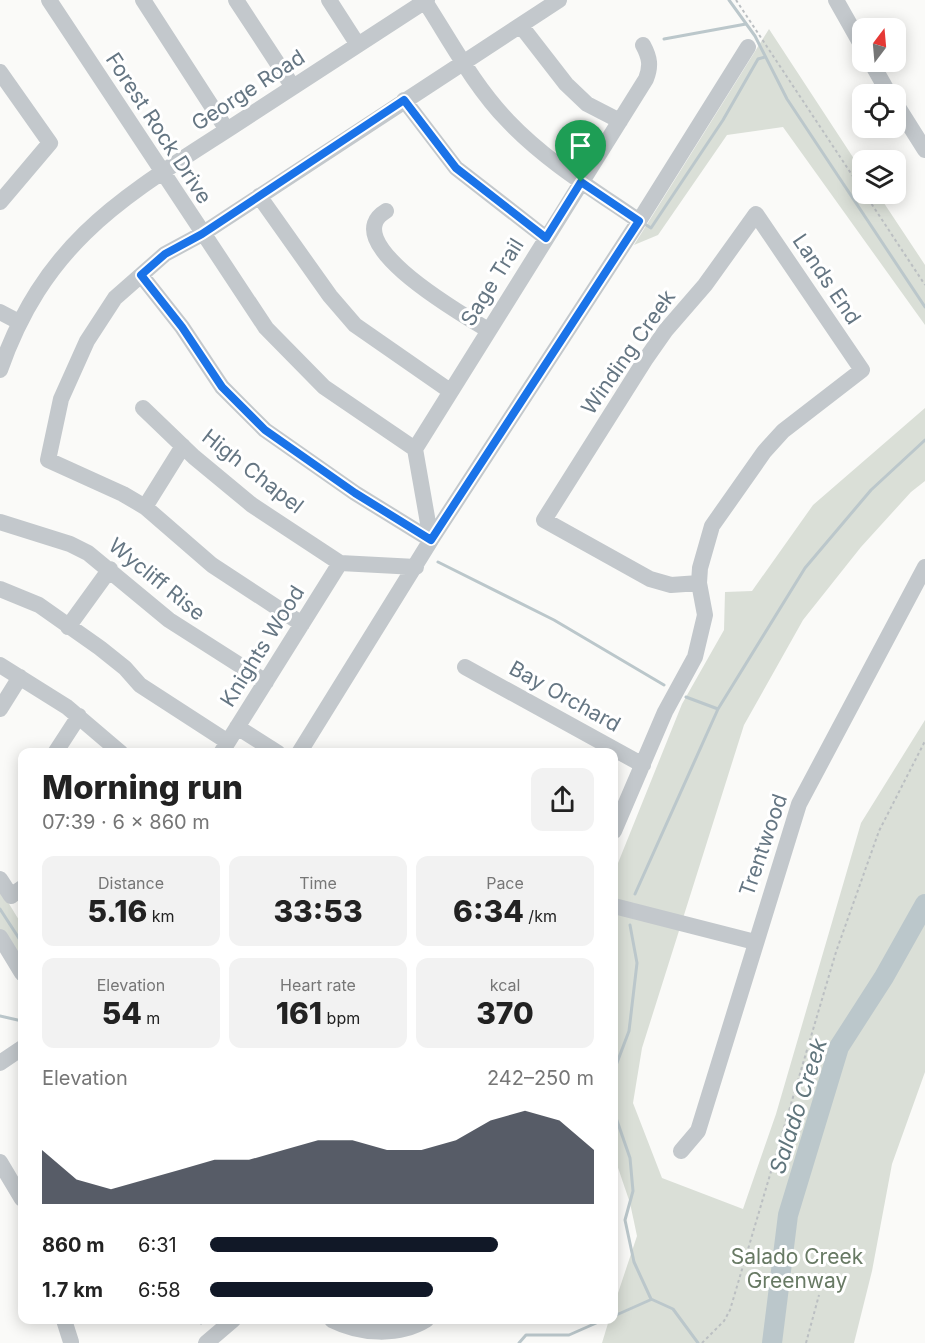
<!DOCTYPE html>
<html lang="en">
<head>
<meta charset="utf-8">
<style>
	:root { --surface:#fff; --page:#f2f2f2; --text:#222; --muted:#767676; --accent:#111827 }
	body { margin:0; font-family:Inter,sans-serif; background:var(--page); color:var(--text); height:100vh; display:flex; flex-direction:column; font-size:22px; white-space:nowrap }
	* { box-sizing:border-box; margin:0 }
	p { font-size:20px; color:var(--muted) }
	.icon { flex:none; width:33px; height:33px; fill:none; stroke:currentColor; stroke-width:2; stroke-linecap:round; stroke-linejoin:round }
	.map { position:relative; flex:1; overflow:hidden }
	.details { position:absolute; left:18px; top:748px; width:600px; height:576px; display:flex; flex-direction:column; background:var(--surface); border-radius:12px; box-shadow:0 3px 15px #0003 }
	.details>* { flex:none }
	.needle { width:39px; rotate:16deg }
	.tools { position:absolute; left:852px; top:18px; display:grid; gap:12px }
	.tools a { display:grid; place-items:center; width:54px; height:54px; border-radius:12px; background:var(--surface); box-shadow:0 3px 15px #0003; font-size:30px }
	.pin { position:absolute; display:grid; place-items:center; width:51px; height:51px; color:#fff; margin:-62px -26px; border-radius:50% 50% 50% 0; rotate:-45deg; box-shadow:0 0 6px #0007 }
	.pin .icon { rotate:45deg }
	.round { display:grid; place-items:center; flex:none; width:63px; height:63px; border-radius:12px; background:var(--page) }
	.headline { display:flex; align-items:center; justify-content:space-between; height:102px; padding:0 24px }
	h1 { font-size:33px; font-weight:800; line-height:45px }
	.figures { display:grid; grid-template-columns:repeat(3,1fr); gap:9px; height:102px; padding:6px 24px }
	.figures div { display:grid; align-content:center; border-radius:12px; background:var(--page); text-align:center }
	.figures b { font-size:30px; font-weight:800 }
	.figures small { font-size:16px; font-weight:400 }
	.figures p { font-size:16px }
	.chart { height:168px; padding:12px 24px }
	.chart p { display:flex; justify-content:space-between }
	.chart svg { width:100%; height:108px; margin-top:6px; fill:var(--accent); opacity:.7 }
	ul { padding:0 24px; list-style:none; font-size:20px }
	li { display:grid; grid-template-columns:96px 72px 1fr; align-items:center; height:45px }
	li i { height:15px; border-radius:8px; background:var(--accent) }
	.map>svg:first-child { display:block }
</style>
</head>
<body>
<div class="map">
<svg width="925" height="1343" viewBox="0 0 925 1343">
	<rect width="100%" height="100%" fill="#fafaf8"/>
	<path fill="#dadfd7" d="M769,29L862,171V194H878L925,265V325L783,127L727,135L658,235L634,245Z
		M925,408V481L911,492L861,547L803,620L744,725L642,1048L633,1103L662,1178L743,1209L776,1114L861,823L925,720V1072L892,1164L872,1271L854,1343H602L609,1320H614V1305L637,1236L630,1203L614,1156V873L682,704L724,630L725,592L752,591L813,505Z
		M0,889L22,925V964L0,929Z"/>
	<g fill="none" stroke-linecap="round" stroke-linejoin="round">
		<path stroke="#bbc7cb" stroke-width="3" d="M729,0L755,36L787,99L925,307
			M664,39L746,24
			M643,223L651,228L723,120L758,59L765,57
			M438,562L554,620L664,685
			M686,697L718,709
			M635,894L718,709L805,568L871,490L925,440
			M0,909L22,943
			M0,1016L22,1021
			M614,1086L615,1068L629,1031L637,963L630,925
			M614,1112L630,1158L633,1191L625,1220L634,1262L651,1299L673,1309L698,1343
			M614,1316L650,1300
			M199,1320L201,1323
			M519,1343L526,1335H569L603,1320"/>
		<path stroke="#bbc7cb" stroke-width="20" d="M772,1343L788,1215L839,1047L884,977L925,904"/>
		<path stroke="#bbbfc2" stroke-width="2" stroke-dasharray="3 3" stroke-linecap="butt" d="M736,0L862,190
			M865,194L925,285
			M702,1343L724,1321L730,1310L836,952L879,831L925,741
			M806,1343L819,1295"/>
		<path stroke="#c3c8cc" stroke-width="16" d="M49,0L266,328L324,387L415,449
			M143,0L227,130
			M236,0L293,87
			M329,0L358,45
			M424,0C450,40 474,86 508,121C546,161 594,190 639,221
			M836,0L862,46
			M521,26L566,84L587,104L620,121
			M871,62L889,94
			M0,72L50,143L0,202
			M404,100L456,168L546,238
			M896,104L925,150
			M259,196L330,296L355,325L450,391
			M386,211C334,242 467,317 488,330
			M141,275L182,327L222,387L265,430L355,493L431,540L299,753
			M0,312L19,322
			M0,370C48,234 131,193 244,119C305,80 366,39 427,0
			M143,408L194,457L252,505L340,563
			M415,449L431,540L639,221L748,47
			M415,449L646,79C651,66 650,58 643,45
			M145,507L183,446
			M0,522L70,544L88,553L169,620L266,682
			M340,563L416,567
			M0,589L39,605L100,648L125,668L140,685L228,742
			M302,624L212,565L145,507L123,494L48,460L61,399L87,341L115,298L165,254L202,234L559,0
			M68,627L110,569
			M0,665L67,707L121,753
			M465,667L643,765
			M0,709L20,677
			M237,727L278,753
			M55,753L79,716
			M221,753L340,563
			M614,831L665,712L695,657L705,615L699,583L700,568L712,526L764,452L783,431L862,370L756,214L705,285L666,330L645,360L544,520L650,579L671,585L699,583
			M0,879L11,896L22,888
			M614,906L755,942
			M0,937L22,973
			M0,1063L22,1048
			M681,1151L698,1131L799,804L925,567
			M0,1162L22,1199
			M64,1320L71,1342
			M332,1320C360,1334 398,1337 426,1320
			M206,1343L233,1320"/>
	</g>
	<g fill="none" stroke-linecap="round" stroke-linejoin="round">
		<g stroke="#fff" stroke-width="12">
			<path id="route" d="M404,100L456,168L546,238L581,182L639,221L431,540L355,493L265,430L222,387L182,327L141,275L165,254L202,234Z"/>
		</g>
		<use href="#route" stroke="#1a73e8" stroke-width="8"/>
	</g>
	<g text-anchor="middle" dominant-baseline="central" stroke-width="6" stroke-linejoin="round" paint-order="stroke">
		<g font-size="21" fill="#657683" stroke="#fff">
			<text transform="translate(248 90) rotate(-33)">George Road</text>
			<text transform="translate(159 128) rotate(57)">Forest Rock Drive</text>
			<text transform="translate(827 279) rotate(56)">Lands End</text>
			<text transform="translate(492 282) rotate(-58)">Sage Trail</text>
			<text transform="translate(628 352) rotate(-55)">Winding Creek</text>
			<text transform="translate(253 471) rotate(38)">High Chapel</text>
			<text transform="translate(157 579) rotate(39)">Wycliff Rise</text>
			<text transform="translate(262 646) rotate(-58)">Knights Wood</text>
			<text transform="translate(565 696) rotate(29)">Bay Orchard</text>
			<text transform="translate(763 845) rotate(-71)">Trentwood</text>
		</g>
		<g font-size="21" fill="#687a64" stroke="#fff">
			<text x="797" y="1256">Salado Creek<tspan x="797" dy="24">Greenway</tspan></text>
		</g>
		<g font-size="22" font-style="italic" fill="#60757c" stroke="#fff">
			<text transform="translate(798 1106) rotate(-72)">Salado Creek</text>
		</g>
	</g>
</svg>
<div class="tools">
<a><svg class="needle" viewBox="-14 -14 28 28"><path d="M0-13l5 13h-10z" fill="#e53935"/><path d="M0 13l5-13h-10z" fill="#767676"/></svg></a>
<a><svg class="icon" aria-label="locate" viewBox="0 0 24 24"><circle cx="12" cy="12" r="6"/><path d="M12 2v4M12 18v4M2 12h4M18 12h4"/></svg></a>
<a><svg class="icon" aria-label="layers" viewBox="0 0 24 24"><path d="M12 4l9 5-9 5-9-5zM3 14l9 5 9-5"/></svg></a>
</div>
<div class="pin" style="left:581px;top:182px;background:#1e9e55"><svg class="icon" aria-label="arrive" viewBox="0 0 24 24"><path d="M6 21V4h12l-3 4 3 4H6"/></svg></div>
<section class="details">
<div class="headline"><div><h1>Morning run</h1><p>07:39 · 6 × 860 m</p></div><a class="round"><svg class="icon" aria-label="share" viewBox="0 0 24 24"><path d="M12 15V3M7 8l5-5 5 5M5 13v7h14v-7"/></svg></a></div>
<div class="figures">
<div><p>Distance</p><b>5.16<small> km</small></b></div>
<div><p>Time</p><b>33:53</b></div>
<div><p>Pace</p><b>6:34<small> /km</small></b></div>
</div>
<div class="figures">
<div><p>Elevation</p><b>54<small> m</small></b></div>
<div><p>Heart rate</p><b>161<small> bpm</small></b></div>
<div><p>kcal</p><b>370</b></div>
</div>
<div class="chart"><p><span>Elevation</span>242–250 m</p>
<svg viewBox="0 0 160 44" preserveAspectRatio="none"><path d="M0 44V22L10 34L20 38L30 34L40 30L50 26L60 26L70 22L80 18L90 18L100 22L110 22L120 18L130 10L140 6L150 10L160 22V44z"/></svg>
</div>
<ul>
<li><b>860 m</b>6:31<i style="width:75%"></i></li>
<li><b>1.7 km</b>6:58<i style="width:58%"></i></li>
</ul>
</section>
</div>
</body>
</html>
